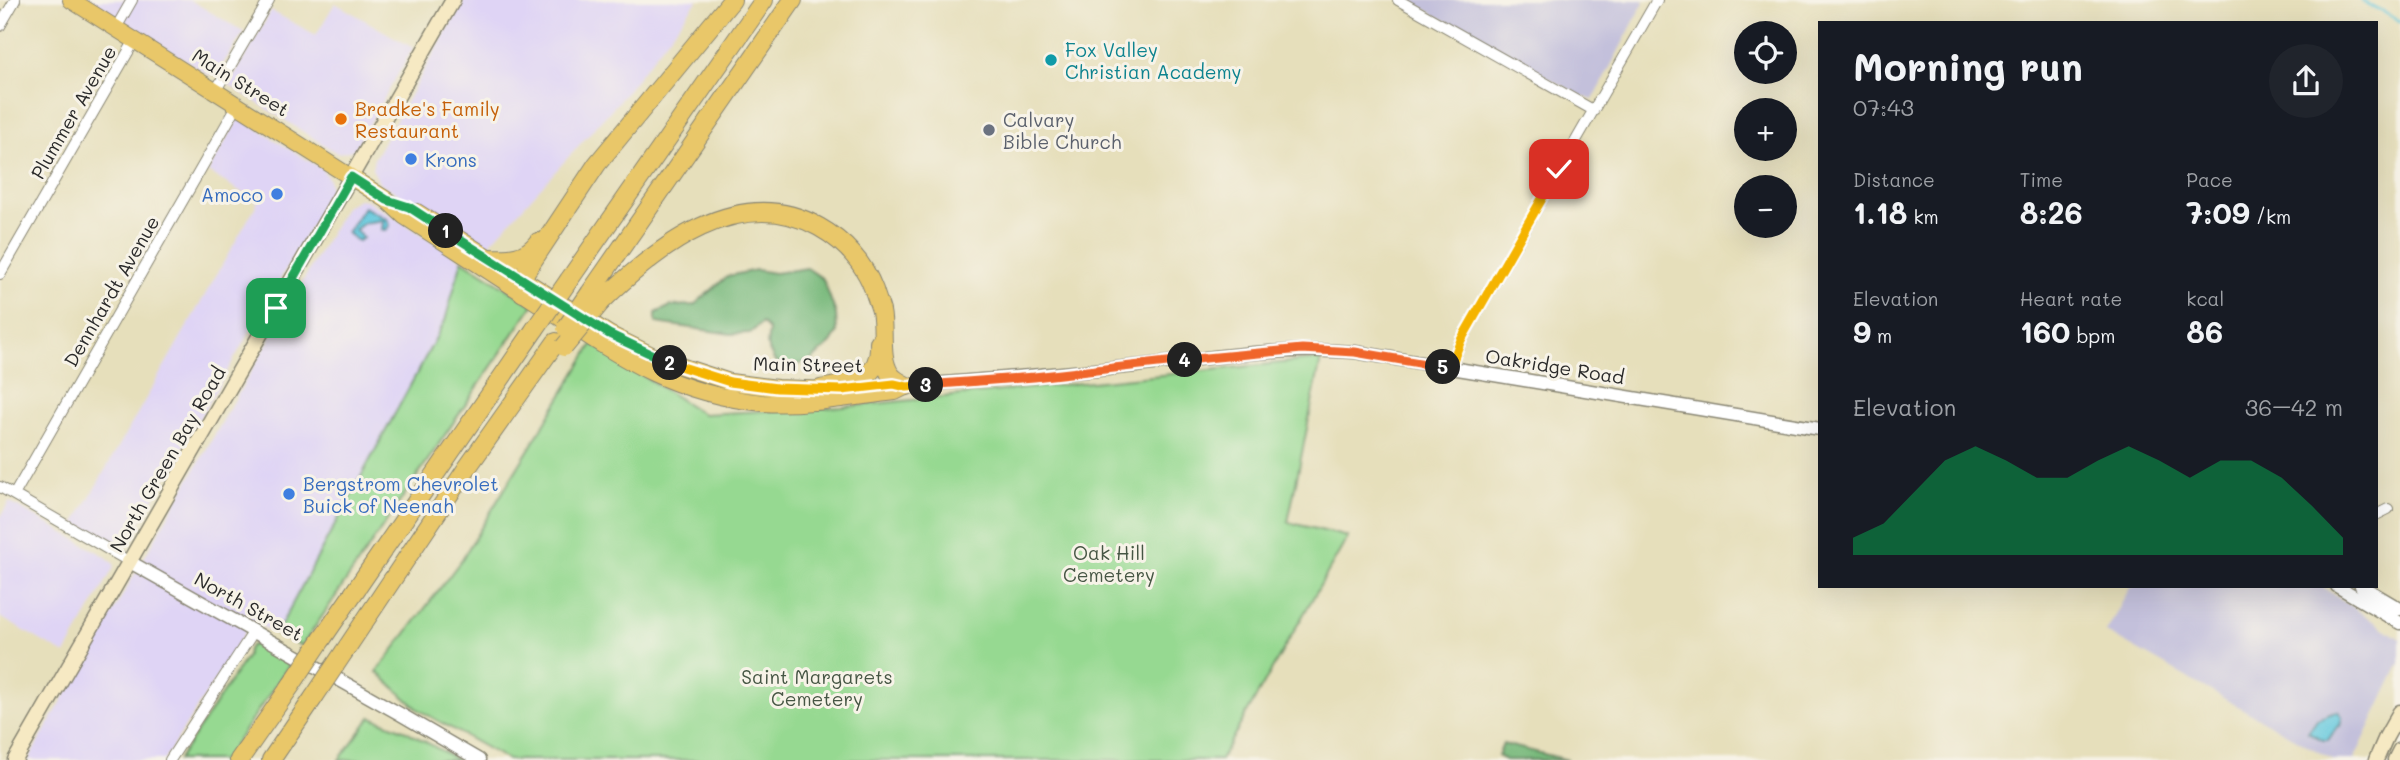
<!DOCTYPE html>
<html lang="en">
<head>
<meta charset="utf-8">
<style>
	:root { --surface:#171b24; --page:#20242c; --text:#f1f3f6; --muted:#9ea1a6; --accent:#0b8043 }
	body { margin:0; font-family:Mali,sans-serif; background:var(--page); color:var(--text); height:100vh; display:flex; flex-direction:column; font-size:26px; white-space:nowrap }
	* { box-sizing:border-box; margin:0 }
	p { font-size:23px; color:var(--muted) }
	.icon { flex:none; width:38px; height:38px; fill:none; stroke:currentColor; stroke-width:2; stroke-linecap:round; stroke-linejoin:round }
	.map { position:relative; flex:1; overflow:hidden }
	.details { position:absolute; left:1818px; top:21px; width:560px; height:567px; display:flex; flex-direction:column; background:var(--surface); border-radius:0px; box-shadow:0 7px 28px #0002 }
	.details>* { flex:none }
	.tools { position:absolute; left:1734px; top:21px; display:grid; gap:14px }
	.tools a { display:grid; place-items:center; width:63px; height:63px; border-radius:50%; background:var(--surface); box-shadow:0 7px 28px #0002; font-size:35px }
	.pin { position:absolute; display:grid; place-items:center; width:60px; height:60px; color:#fff; margin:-30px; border-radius:14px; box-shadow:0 4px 10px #0006 }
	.km { position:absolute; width:35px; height:35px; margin:-18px; border-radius:50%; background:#222; color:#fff; font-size:19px; line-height:35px; text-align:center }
	.round { display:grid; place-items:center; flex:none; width:74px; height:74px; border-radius:37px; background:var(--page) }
	.headline { display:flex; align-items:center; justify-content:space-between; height:119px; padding:0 35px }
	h1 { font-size:38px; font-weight:700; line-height:52px }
	.figures { display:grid; grid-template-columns:repeat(3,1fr); gap:10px; height:119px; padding:7px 35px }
	.figures div { display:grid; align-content:center }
	.figures b { font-size:30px; font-weight:700 }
	.figures small { font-size:19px; font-weight:400 }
	.figures p { font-size:19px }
	.chart { height:196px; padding:14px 35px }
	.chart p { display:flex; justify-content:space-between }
	.chart svg { width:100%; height:126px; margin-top:7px; fill:var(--accent); opacity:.7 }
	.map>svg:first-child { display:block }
</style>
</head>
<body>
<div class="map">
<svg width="2400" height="760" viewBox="0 0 2400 760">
	<rect width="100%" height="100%" fill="#f7f3e8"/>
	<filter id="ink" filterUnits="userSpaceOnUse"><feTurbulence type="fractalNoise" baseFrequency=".0143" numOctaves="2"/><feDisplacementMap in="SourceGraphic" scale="14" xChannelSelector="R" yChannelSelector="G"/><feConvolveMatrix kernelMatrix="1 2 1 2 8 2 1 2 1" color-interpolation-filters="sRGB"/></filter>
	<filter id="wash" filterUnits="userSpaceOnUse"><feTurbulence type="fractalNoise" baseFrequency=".00686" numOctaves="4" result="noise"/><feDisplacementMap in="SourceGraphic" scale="28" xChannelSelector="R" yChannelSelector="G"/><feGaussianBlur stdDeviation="1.57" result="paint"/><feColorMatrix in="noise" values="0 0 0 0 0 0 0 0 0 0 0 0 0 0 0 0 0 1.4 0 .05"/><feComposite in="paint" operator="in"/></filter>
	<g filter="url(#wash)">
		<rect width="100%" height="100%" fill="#e6dfbb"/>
		<path fill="#dfd4f5" d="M90,0H190L244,32L217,73L209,75Z
			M464,0H698L619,101L486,248L379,182L372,169L374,159Z
			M335,3L413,48L355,149L345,152L337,153L229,85L271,11L316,35Z
			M241,119L322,169L329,180L330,193L126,546L118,547L75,523L258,202L208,172L238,120Z
			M359,199L367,200L462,260L445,321L276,634L252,621L164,760H28L346,206Z
			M9,502L105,556L114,564L113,569L65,654L0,617V518Z"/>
		<path fill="#c3c0db" d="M1408,0H1645L1593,100L1581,96Z
			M2131,586H2321L2400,639V663L2354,760H2333L2106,632Z"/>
		<path fill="#96d991" stroke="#60825e" stroke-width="2" d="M462,260L533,305L302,646L276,634L445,321Z
			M593,344L703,414L843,407L1321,359L1288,522L1348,537L1220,760H508L419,710L377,672L462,559Z
			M252,645H258L290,664L224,760H178L247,656L248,649Z
			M371,717L406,731L458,760H339Z"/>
		<path fill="#78b97b" stroke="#527253" stroke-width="2" d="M807,268L823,279L836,314L837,333L831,343L810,361L791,366L775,362L767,346L769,330L762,323L750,333L731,334L656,323V313L671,306L694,305L728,276L756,270L775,273Z
			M1503,744L1568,760H1506L1498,756Z"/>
		<path fill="#61c8de" stroke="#467a84" stroke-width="2" d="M364,207L387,219L390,225L386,230H382L383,220L364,223L355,230L363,238L358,241L347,233Z
			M2338,711L2342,717L2340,726L2337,727L2328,740H2323L2308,732L2317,719Z"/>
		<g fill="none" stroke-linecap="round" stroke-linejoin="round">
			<path stroke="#61c8de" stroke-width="2.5" d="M2360,0L2400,21"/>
		</g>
	</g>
	<g filter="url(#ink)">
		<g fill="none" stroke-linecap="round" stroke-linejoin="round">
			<g stroke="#888573" stroke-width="12">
				<path id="minor" d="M1398,0L1593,110
					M0,26L15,0
					M116,28L132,0
					M216,90L269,0
					M0,274L135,40
					M1450,368L1461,340L1657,0
					M0,487L130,562
					M14,495L238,104
					M2376,515L2388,509
					M170,760L254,631"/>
			</g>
			<g stroke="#888573" stroke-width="15">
				<path id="tertiary" d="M907,386C984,380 1060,374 1136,366C1209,358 1282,346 1355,352L1820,429
					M130,562L400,714L479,760
					M2337,586L2400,623
					M2361,586L2400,609"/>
			</g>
			<g stroke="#888573" stroke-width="17">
				<path id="secondary" d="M15,760L453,0
					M2376,760L2386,737L2400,712
					M2395,760L2400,750"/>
			</g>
			<g stroke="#888573" stroke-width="18">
				<path id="primary" d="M71,0L387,200L404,216C448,245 493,274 538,303C614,353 668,394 763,403C806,406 852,397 895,392L907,386
					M417,212L609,334L662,360L730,382L777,388L832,390"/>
			</g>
			<g stroke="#888573" stroke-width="20">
				<path id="motorway" d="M490,258C510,259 525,259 538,242
					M569,280L764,0
					M523,293V279L526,271L597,164L732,0
					M590,293L793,0
					M602,301C657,247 739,182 819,227C844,241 864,263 874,290C876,297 879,304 881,311C885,330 879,357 890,374C894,380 901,383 907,386
					M820,389C848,384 882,381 879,343
					M322,639L535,329
					M344,652L467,468L556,342
					M239,760L292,684
					M271,760L314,697"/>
			</g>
			<use href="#minor" stroke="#fff" stroke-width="10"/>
			<use href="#tertiary" stroke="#fff" stroke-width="12"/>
			<use href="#secondary" stroke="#f6e9c3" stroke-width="14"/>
			<use href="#primary" stroke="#e9c769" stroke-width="16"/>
			<use href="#motorway" stroke="#e9c769" stroke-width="18"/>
			<g stroke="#888573" stroke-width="20" stroke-linecap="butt">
				<path id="motorway-bridge" d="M566,328L590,293
					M535,329L569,280
					M564,347L602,301
					M292,684L322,639
					M314,697L344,652"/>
			</g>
			<use href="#motorway-bridge" stroke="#e9c769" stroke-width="18"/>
		</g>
	</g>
	<g fill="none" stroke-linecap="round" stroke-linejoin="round" filter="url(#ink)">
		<g stroke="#fff" stroke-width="14">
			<path id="split-1" d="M276,308L351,177L387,200L409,207L446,231"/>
		</g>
		<g stroke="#fff" stroke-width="14">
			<path id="split-2" d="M446,231L609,334L670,363"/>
		</g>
		<g stroke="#fff" stroke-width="14">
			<path id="split-3" d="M670,363L730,382L777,388L842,390L894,384L907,387L926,385"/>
		</g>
		<g stroke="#fff" stroke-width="14">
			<path id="split-4" d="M926,385L1034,377L1185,360"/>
		</g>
		<g stroke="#fff" stroke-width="14">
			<path id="split-5" d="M1185,360L1302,349L1355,352L1443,367"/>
		</g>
		<g stroke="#fff" stroke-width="14">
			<path id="split-6" d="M1443,367L1450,368L1461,340L1559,169"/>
		</g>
		<use href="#split-1" stroke="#22a559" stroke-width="9"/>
		<use href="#split-2" stroke="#22a559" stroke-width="9"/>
		<use href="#split-3" stroke="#f5b400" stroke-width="9"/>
		<use href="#split-4" stroke="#f0652b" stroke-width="9"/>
		<use href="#split-5" stroke="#f0652b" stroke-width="9"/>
		<use href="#split-6" stroke="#f5b400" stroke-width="9"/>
	</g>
	<circle fill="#0f9aa8" stroke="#f7f3e8" stroke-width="2.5" cx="1051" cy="60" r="7"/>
	<circle fill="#e8710a" stroke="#f7f3e8" stroke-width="2.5" cx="341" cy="119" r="7"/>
	<circle fill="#6b7280" stroke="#f7f3e8" stroke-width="2.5" cx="989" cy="130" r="7"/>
	<g fill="#3f7fe0" stroke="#f7f3e8" stroke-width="2.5">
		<circle cx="411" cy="159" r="7"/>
		<circle cx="277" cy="194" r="7"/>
		<circle cx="289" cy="494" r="7"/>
	</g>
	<g text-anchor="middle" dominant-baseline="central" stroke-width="6" stroke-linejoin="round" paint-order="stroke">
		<g font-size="19" fill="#0d838f" stroke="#f7f3e8" text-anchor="start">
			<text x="1065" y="49">Fox Valley<tspan x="1065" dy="22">Christian Academy</tspan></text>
		</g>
		<g font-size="19" fill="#2b2b2b" stroke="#f7f3e8">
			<text transform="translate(241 82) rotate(32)">Main Street</text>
			<text transform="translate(73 112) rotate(-60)">Plummer Avenue</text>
			<text transform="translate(111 291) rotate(-60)">Dennhardt Avenue</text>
			<text transform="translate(808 364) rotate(1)">Main Street</text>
			<text transform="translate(1555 366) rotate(9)">Oakridge Road</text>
			<text transform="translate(167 459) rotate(-60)">North Green Bay Road</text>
			<text transform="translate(249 606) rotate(29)">North Street</text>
		</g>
		<g font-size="19" fill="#c56008" stroke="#f7f3e8" text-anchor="start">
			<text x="355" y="108">Bradke's Family<tspan x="355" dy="22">Restaurant</tspan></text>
		</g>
		<g font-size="19" fill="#5b616d" stroke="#f7f3e8" text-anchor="start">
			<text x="1003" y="119">Calvary<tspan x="1003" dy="22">Bible Church</tspan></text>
		</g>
		<g font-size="19" fill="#366cbe" stroke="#f7f3e8" text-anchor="start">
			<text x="425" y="159">Krons</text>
			<text x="263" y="194" text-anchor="end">Amoco</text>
			<text x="303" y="483">Bergstrom Chevrolet<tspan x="303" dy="22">Buick of Neenah</tspan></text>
		</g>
		<g font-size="19" fill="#465644" stroke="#f7f3e8">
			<text x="1109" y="552">Oak Hill<tspan x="1109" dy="22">Cemetery</tspan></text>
			<text x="817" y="676">Saint Margarets<tspan x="817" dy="22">Cemetery</tspan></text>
		</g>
	</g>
</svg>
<div class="tools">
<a><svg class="icon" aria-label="locate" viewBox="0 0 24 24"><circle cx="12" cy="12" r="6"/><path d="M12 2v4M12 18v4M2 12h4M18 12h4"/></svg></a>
<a>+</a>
<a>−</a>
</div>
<div class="pin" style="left:276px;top:308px;background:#1e9e55"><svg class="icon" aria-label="arrive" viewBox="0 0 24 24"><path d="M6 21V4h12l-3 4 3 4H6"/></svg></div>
<div class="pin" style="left:1559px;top:169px;background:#d93025"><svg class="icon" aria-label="check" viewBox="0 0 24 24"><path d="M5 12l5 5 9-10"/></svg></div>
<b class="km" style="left:446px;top:231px">1</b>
<b class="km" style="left:670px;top:363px">2</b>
<b class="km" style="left:926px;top:385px">3</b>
<b class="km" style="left:1185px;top:360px">4</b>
<b class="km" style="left:1443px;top:367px">5</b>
<section class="details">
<div class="headline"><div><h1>Morning run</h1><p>07:43</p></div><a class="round"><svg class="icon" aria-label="share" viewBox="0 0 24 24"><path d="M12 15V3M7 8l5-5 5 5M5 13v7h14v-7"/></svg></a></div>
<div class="figures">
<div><p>Distance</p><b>1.18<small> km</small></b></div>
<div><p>Time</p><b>8:26</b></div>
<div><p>Pace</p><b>7:09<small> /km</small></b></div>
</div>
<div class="figures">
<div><p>Elevation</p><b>9<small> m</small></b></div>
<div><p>Heart rate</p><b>160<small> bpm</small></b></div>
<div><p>kcal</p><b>86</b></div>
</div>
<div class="chart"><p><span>Elevation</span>36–42 m</p>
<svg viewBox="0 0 160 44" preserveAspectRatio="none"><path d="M0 44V38L10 33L20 22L30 11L40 6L50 11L60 17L70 17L80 11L90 6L100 11L110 17L120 11L130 11L140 17L150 27L160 38V44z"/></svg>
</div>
</section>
</div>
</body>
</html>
